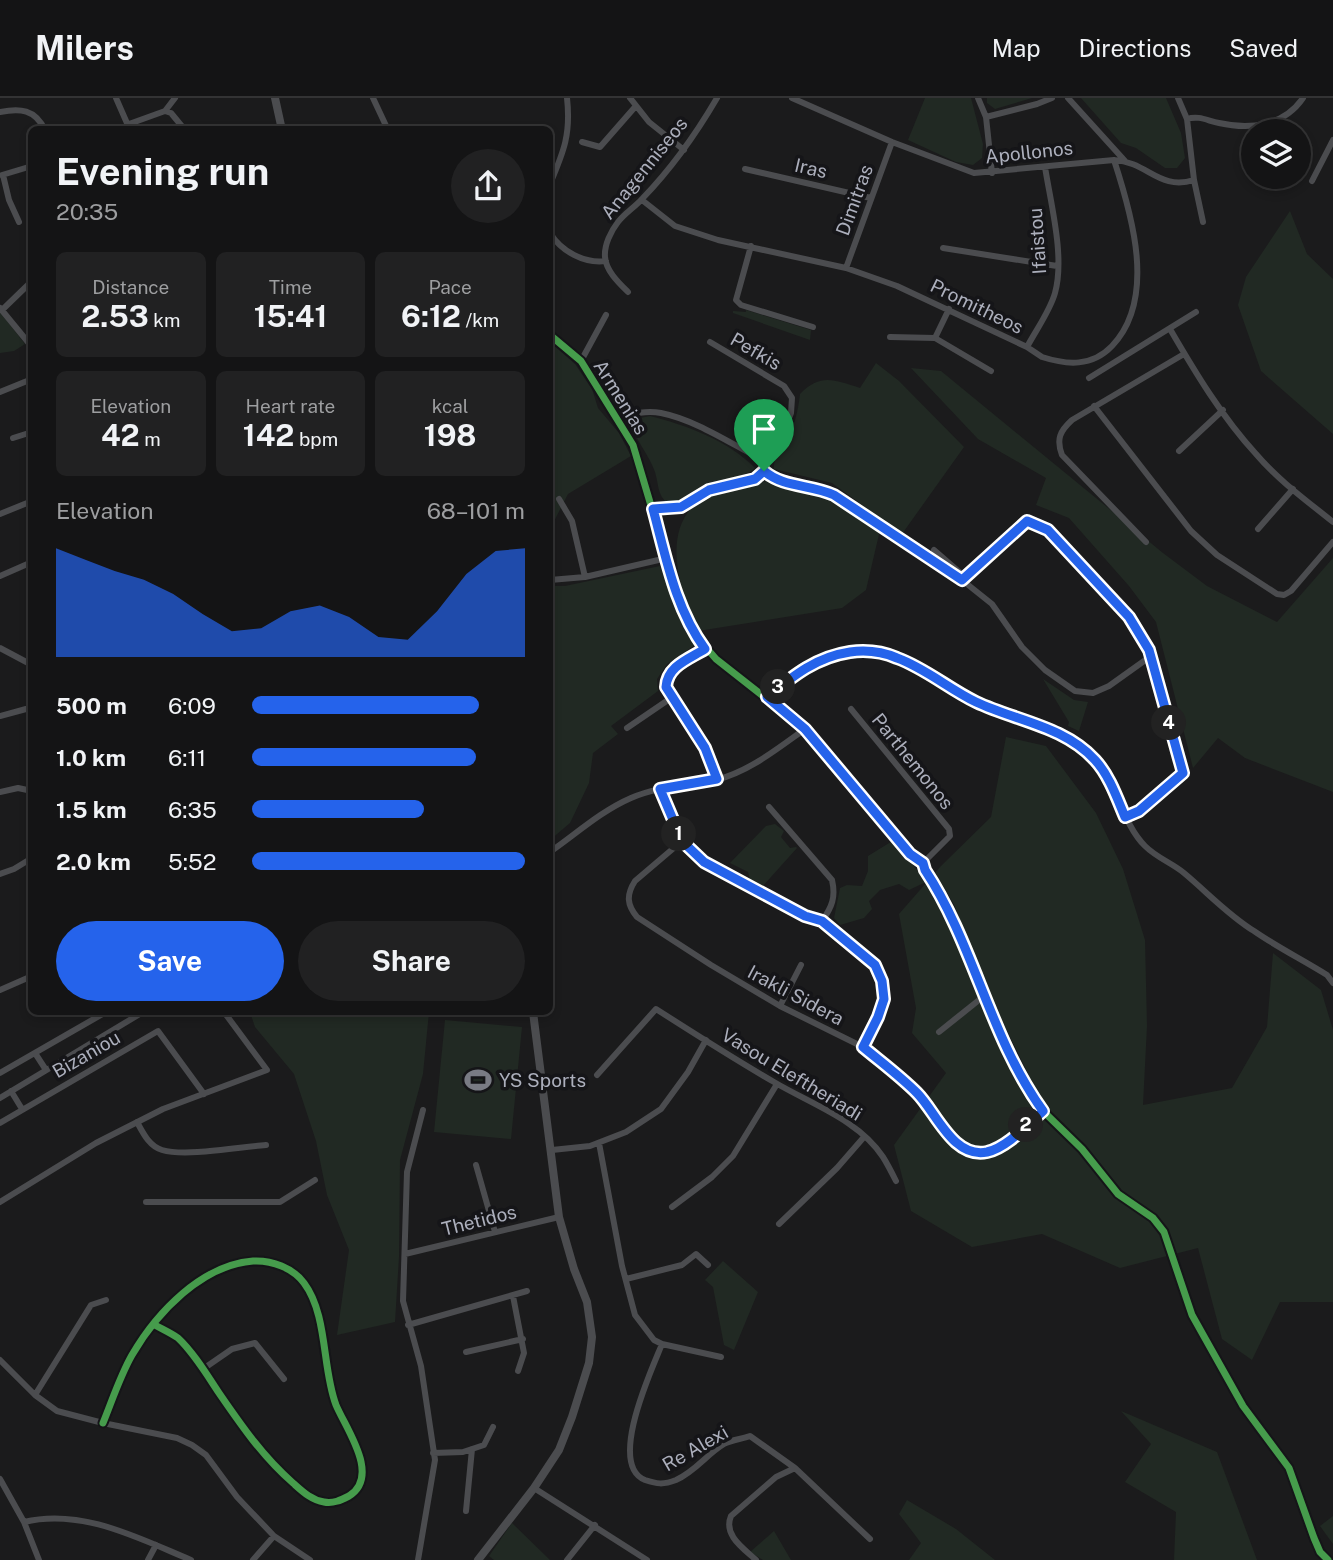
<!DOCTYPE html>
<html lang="en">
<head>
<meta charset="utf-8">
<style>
	:root { --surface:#141415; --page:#212122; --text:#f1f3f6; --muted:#9d9ea0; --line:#333334; --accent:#2563eb }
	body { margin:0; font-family:"Public Sans",sans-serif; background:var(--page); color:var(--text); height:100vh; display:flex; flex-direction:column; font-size:26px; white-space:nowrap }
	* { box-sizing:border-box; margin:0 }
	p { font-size:23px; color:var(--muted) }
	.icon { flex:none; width:38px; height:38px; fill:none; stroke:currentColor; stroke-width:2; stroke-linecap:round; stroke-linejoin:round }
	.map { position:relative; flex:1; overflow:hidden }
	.details { position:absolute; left:28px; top:28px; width:525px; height:889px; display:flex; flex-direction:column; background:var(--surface); border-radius:10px; box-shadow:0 4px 10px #0003,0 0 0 2px var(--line) }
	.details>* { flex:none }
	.tools { position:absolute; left:1241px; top:21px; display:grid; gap:14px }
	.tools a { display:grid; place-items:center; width:70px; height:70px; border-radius:50%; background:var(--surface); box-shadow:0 4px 10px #0003,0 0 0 2px var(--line); font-size:35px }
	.pin { position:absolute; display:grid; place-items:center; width:60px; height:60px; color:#fff; margin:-72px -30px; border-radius:50% 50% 50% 0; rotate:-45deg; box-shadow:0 0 7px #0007 }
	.pin .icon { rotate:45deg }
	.km { position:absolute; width:35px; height:35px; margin:-18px; border-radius:50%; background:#222; color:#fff; font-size:19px; line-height:35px; text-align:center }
	.round { display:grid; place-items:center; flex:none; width:74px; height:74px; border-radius:37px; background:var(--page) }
	.headline { display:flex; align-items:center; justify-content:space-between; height:119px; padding:0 28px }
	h1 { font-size:38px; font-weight:700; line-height:52px }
	.stats { display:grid; grid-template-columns:repeat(3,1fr); gap:10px; height:119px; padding:7px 28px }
	.stats div { display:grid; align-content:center; border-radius:10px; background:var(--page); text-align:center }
	.stats b { font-size:30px; font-weight:700 }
	.stats small { font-size:19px; font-weight:400 }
	.stats p { font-size:19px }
	.chart { height:196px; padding:14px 28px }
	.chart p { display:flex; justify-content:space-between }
	.chart svg { width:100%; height:126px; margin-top:7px; fill:var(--accent); opacity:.7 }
	.button { display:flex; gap:14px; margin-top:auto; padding:14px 28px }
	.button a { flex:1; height:80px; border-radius:42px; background:var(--accent); color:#fff; font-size:28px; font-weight:700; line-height:80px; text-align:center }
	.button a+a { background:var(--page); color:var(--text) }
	ul { padding:0 28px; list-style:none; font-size:23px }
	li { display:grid; grid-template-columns:112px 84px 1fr; align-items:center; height:52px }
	li i { height:18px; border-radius:9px; background:var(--accent) }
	header { display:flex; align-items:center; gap:42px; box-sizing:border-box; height:98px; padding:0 35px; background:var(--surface); border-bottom:2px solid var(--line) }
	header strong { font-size:33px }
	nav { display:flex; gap:38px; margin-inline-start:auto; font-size:24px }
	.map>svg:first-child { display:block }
</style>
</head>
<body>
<header>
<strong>Milers</strong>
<nav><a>Map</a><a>Directions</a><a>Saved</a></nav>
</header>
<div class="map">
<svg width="1333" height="1462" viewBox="0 0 1333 1462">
	<rect width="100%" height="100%" fill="#1b1b1c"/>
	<path fill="#212923" d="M925,0H971L983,46L982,60L973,67L956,64L908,42Z
		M987,0H1032L995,11L987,5Z
		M1081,0H1166L1181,35L1185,60L1177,70H1165L1136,50L1121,45Z
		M1290,113L1307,156L1333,181V336L1261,273L1238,207L1246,179Z
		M746,212L811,232L810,242L733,215V213L746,214Z
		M0,214L25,246L14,253L0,255Z
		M550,244L575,266L592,291L598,310L619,335L631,358L568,396L550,431Z
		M876,265L899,283L964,349L902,436L832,385L774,371C773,360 780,355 785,346C794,330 798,314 800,296C821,275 834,282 860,290Z
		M911,270L941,273L1163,455L1207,488L1277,524L1333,460V694L1245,660L1218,640L1193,670L1156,524L1129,488L1069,420L1036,407L1046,380L978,341Z
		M650,318C686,327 729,343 755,370C740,383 719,379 702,388C686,397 688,401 667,405C657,396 659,387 655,374C649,356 634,341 630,322Z
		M766,383L834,401L880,432L866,492L842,510L698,533C677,487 655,416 718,393C733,387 751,386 766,383Z
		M660,468L679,517L695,547L667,566L657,581L658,593L611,628L618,636L593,655L589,685L570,725L550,742V488H565Z
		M1043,581L1074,602L1088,604L1079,633L1068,628L1069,624Z
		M1006,639L1046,648L1096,715L1123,771L1145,842L1147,928L1143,1007L1232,990L1267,929L1273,855L1321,892L1333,932V1204H1280L1252,1262L1222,1241L1198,1150L1120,1170L1042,1136L972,1149L911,1113L894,1047L946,975L912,935L916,910L899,816L941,768L991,719Z
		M775,726L784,733L781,739L790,750L796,749L797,750L762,789L750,782L748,774L730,765L766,728Z
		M894,742L926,784L909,792L899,786L880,792L869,803L872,811L864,820L840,827L834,820L840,790L847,787L862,788L868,773V758Z
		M250,914H429L423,976L400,1062L399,1159L395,1224L337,1237L349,1152L327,1097L316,1043L294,976L255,929Z
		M445,922L522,929L511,1041L434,1034Z
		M723,1163L758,1194L734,1252L724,1247L713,1189L705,1182Z
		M1121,1313L1217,1354L1257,1462H1174L1176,1414L1125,1384L1151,1346Z
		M907,1402L956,1431L995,1462H909L921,1445L899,1416Z
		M1333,1418V1446L1320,1428Z
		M512,1425L550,1462H494L489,1458Z
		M774,1433L791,1462H763L750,1454Z"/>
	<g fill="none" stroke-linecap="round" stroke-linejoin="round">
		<path stroke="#4b4c4f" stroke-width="6" d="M116,0L130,32
			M373,0L388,32
			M630,0L649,24L684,52
			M792,0L892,44L974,75L1114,62C1148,64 1159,93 1194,82
			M978,0L986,19L992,75
			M1068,0L1125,63
			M1178,0L1187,21C1199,17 1208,23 1219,25C1250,32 1284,28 1303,0
			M165,13L175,0
			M0,14C20,10 35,11 45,32
			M986,19L1037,6L1052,0
			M1187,21L1194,82L1203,124
			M129,26L165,13L171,15L185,32
			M295,32H302
			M582,44L600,49L635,9
			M745,71L871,100
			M2,77L32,68
			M3,77L9,102L19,124
			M1312,83L1333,42
			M550,86C564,53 571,36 567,0
			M642,102L675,128L718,142L846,170L897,188L1027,249L1042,259C1067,267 1092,269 1112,248C1157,201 1132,117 1114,62
			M550,135C561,153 584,166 606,163
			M751,148L736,202L741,207L813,229
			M943,150L1057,168
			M846,170L892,44
			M550,187L551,183
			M628,194C619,185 606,173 605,159C604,147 611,133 618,124C625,115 635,109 642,101C671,71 696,36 717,0
			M0,210L32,249
			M2,212L32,183
			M1170,231C1195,274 1222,319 1256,356C1278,382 1307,403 1333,424
			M550,237L581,263L633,347L679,502L691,532L716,561L805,631L910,756L923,765L949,809L984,898L1033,999L1043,1013L1082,1051L1118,1096L1153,1120L1164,1134L1192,1217L1243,1308L1289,1370L1314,1440L1320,1454L1328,1462
			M890,239L935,240L991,273
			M935,240L949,211
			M710,244L784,288L792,300L791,315L774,356L763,362
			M1027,249C1036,232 1050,213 1055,195C1065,159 1051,107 1045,69
			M581,263L606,217
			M1089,280L1196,214
			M0,294L32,281
			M1094,308L1191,433L1217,457L1277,496L1284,497L1291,493L1333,444
			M617,320C632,316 646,312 661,315C696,322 731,346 763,362
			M13,340L32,334
			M1179,353L1223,312
			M763,362L764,373C784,390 810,386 834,397L962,482L992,506L1022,549L1045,572L1075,593L1093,595L1109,588L1151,558
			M559,401L572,423L585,479
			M653,411L681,409L709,392L755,381L764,373
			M0,416L32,403
			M1258,431L1293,391
			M1146,444L1062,357C1056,341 1060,333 1072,322L1184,256
			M934,452L965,479
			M0,478L32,464
			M550,482L585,479L667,460
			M962,482L1027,423L1048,432L1129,519L1149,552L1183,675L1139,713L1125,718
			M0,550L32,567
			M705,550C689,561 667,568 665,589L705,650L717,681
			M767,599C805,568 846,540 897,560C927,571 951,594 981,606C1020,623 1064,630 1095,661C1118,685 1121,724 1145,748C1157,760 1172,765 1184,775C1208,795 1228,817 1254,833C1277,849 1303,862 1327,877L1333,885
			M851,611L949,731L950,738L923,765
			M0,618L26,611L32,612
			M627,630L671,600
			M660,691L682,743L704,764L805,819L822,823L875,867L882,883L884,900L878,919L863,949
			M0,694L18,690L32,693
			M769,709L832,782C836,799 832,809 822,823
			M682,743L635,783C626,797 627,807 637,819L711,867L780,908L863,949L919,997L951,1040L973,1055L989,1053L1012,1040L1043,1013
			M550,754C576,736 601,713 631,700C658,688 688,688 716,682C750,673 777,651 805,631
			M0,776L14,771L32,760
			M0,892L32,878
			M780,908L801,867
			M939,934L984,898
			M35,955L46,972
			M0,975L106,914
			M597,977L656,911C695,936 734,961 774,984C811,1006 859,1022 883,1059C888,1067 892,1075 896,1083
			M11,993L22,1011
			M0,1000L143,914
			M137,1024C143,1035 149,1048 162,1052C186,1059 239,1049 266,1047
			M0,1025L158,933L204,996
			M599,1045L622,1168L635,1217L654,1242L662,1246L721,1259
			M552,1052L590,1048L626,1034L661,1011L688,974L706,942
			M476,1067L495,1134
			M0,1104L96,1045L163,1011L267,972L224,914
			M146,1104H280L315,1082
			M672,1109L712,1079L733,1058L777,986
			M779,1126L837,1070L864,1039
			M405,1156L559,1119
			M626,1181L682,1167L696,1156L708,1167
			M513,1198L524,1255L518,1273
			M408,1227L527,1193
			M662,1246C652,1271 607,1367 645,1382C657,1386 663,1387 676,1382C695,1374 707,1356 724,1346C731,1342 742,1341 750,1338L795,1370L870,1441
			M466,1254L523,1241
			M0,1262L35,1297L57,1313L103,1325L177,1340L192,1347L206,1357L237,1399L274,1438L310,1462
			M203,1271L232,1251L255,1245L284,1281
			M35,1297L91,1207L106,1202
			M103,1325C112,1303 120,1278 132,1257C157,1214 202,1167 253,1163C272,1162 293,1170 304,1185C328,1217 322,1271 336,1307C346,1331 381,1378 349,1398C341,1402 333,1406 324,1404C311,1402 302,1393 293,1385C263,1359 241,1327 219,1295C207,1277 194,1255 178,1240C171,1235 162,1231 155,1227
			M433,1355L463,1354L484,1347L493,1329
			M0,1381L24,1424L39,1462
			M534,1390L647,1462
			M466,1413L472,1351
			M24,1424C82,1410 138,1440 191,1462
			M148,1462L156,1447
			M253,1462L274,1438
			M418,1462L435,1362L421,1268L403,1203L407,1074L423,1012
			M567,1462L595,1427
			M756,1462C743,1450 723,1437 731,1418L776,1379L795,1370"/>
		<path stroke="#4b4c4f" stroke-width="8" d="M275,0L282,32
			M478,1462L534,1390L559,1352L572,1319L589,1265L592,1239L587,1204L574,1171L559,1119L533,914"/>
		<g stroke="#151518" stroke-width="11">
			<path id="cycleway" d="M550,237L581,263L633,347L679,502L691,532L716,561L805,631L910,756L923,765L949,809L984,898L1033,999L1043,1013L1082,1051L1118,1096L1153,1120L1164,1134L1192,1217L1243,1308L1289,1370L1314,1440L1320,1454L1328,1462
				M103,1325C112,1303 120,1278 132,1257C157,1214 202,1167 253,1163C272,1162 293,1170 304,1185C328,1217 322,1271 336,1307C346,1331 381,1378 349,1398C341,1402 333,1406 324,1404C311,1402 302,1393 293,1385C263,1359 241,1327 219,1295C207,1277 194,1255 178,1240C171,1235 162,1231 155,1227"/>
		</g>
		<use href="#cycleway" stroke="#469c4c" stroke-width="7"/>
	</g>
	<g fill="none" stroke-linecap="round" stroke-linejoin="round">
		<g stroke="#fff" stroke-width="14">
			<path id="route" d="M764,373C784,390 810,386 834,397L962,482L1027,423L1048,432L1129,519L1149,552L1183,675L1139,713L1125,719C1117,700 1109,677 1095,662C1064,628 1016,623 976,604C949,591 925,570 897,560C883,554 865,552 850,554C816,559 793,578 767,599L805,631L910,756L923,765L925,772C974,846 990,940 1043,1013C1028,1026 1008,1049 987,1054C953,1061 936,1014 917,995C900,978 881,964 863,949L878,919L884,901L882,883L875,867L822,823L805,818L704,764L682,743L660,691L717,681L705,650L666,589C667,568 689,561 705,551C675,510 666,459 653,411L681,409L709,392L755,381Z"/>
		</g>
		<use href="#route" stroke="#2563eb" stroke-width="9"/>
	</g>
	<defs>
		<g id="stadium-bare" transform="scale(2.1)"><path d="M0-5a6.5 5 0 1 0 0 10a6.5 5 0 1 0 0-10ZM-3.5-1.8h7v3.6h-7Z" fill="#797b84" stroke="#151518" stroke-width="2.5" paint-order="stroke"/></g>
	</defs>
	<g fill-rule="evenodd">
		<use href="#stadium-bare" x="478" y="982"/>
	</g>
	<g text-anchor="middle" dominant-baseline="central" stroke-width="7" stroke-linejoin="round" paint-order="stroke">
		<g font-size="19" fill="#acafbc" stroke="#151518">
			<text transform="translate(1029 54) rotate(-6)">Apollonos</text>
			<text transform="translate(644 70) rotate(-51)">Anagenniseos</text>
			<text transform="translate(811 70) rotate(13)">Iras</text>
			<text transform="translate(854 102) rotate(-70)">Dimitras</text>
			<text transform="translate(1037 143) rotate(-94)">Ifaistou</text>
			<text transform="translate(977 208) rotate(26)">Promitheos</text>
			<text transform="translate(756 253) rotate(30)">Pefkis</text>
			<text transform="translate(621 299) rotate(58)">Armenias</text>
			<text transform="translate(913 663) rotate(51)">Parthemonos</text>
			<text transform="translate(796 897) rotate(28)">Irakli Sidera</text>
			<text transform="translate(86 956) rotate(-30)">Bizaniou</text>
			<text transform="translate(792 976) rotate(31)">Vasou Eleftheriadi</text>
			<text transform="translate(479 1122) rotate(-14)">Thetidos</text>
			<text transform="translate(695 1350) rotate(-30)">Re Alexi</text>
		</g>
		<g font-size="19" fill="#acafbc" stroke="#151518" text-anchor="start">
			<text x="499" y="982">YS Sports</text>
		</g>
	</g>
</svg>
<div class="tools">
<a><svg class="icon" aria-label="layers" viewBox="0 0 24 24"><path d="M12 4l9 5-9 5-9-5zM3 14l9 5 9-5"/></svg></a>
</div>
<div class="pin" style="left:764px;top:373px;background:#1e9e55"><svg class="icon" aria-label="arrive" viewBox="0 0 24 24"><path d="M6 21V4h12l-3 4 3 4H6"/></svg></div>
<b class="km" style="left:679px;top:736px">1</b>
<b class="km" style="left:1026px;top:1027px">2</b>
<b class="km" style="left:778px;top:589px">3</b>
<b class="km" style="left:1169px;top:625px">4</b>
<section class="details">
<div class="headline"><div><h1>Evening run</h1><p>20:35</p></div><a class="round"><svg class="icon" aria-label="share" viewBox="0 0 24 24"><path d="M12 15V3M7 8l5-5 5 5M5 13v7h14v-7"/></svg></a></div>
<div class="stats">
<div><p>Distance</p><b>2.53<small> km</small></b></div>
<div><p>Time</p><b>15:41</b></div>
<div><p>Pace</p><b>6:12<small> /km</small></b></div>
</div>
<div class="stats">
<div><p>Elevation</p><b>42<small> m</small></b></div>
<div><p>Heart rate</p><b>142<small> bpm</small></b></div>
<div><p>kcal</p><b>198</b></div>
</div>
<div class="chart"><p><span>Elevation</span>68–101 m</p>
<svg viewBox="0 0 160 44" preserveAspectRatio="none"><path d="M0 44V6L10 10L20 14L30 17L40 22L50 29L60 35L70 34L80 28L90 26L100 30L110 37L120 38L130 28L140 15L150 7L160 6V44z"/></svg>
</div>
<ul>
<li><b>500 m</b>6:09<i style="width:83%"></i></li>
<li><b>1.0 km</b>6:11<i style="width:82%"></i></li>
<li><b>1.5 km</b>6:35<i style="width:63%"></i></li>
<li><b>2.0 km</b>5:52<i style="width:100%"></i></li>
</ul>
<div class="button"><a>Save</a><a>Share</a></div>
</section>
</div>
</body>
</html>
